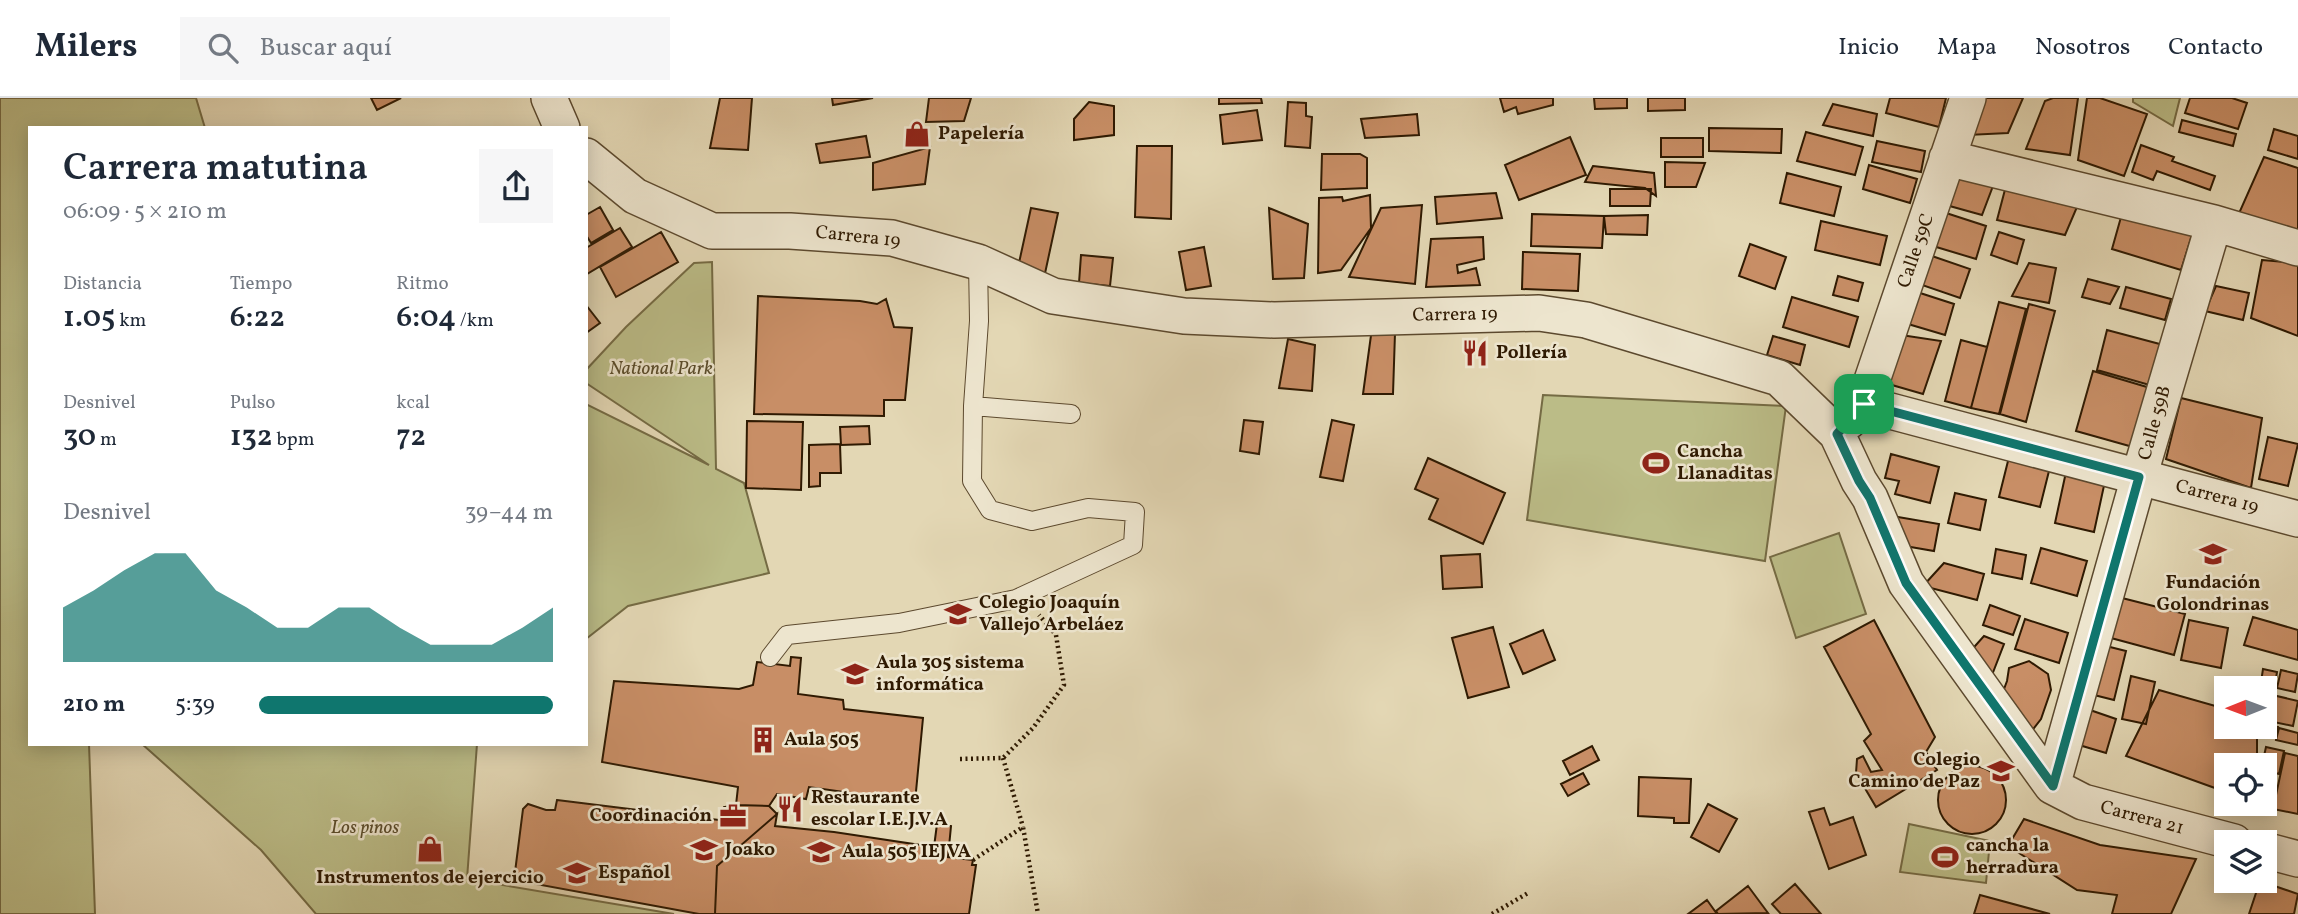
<!DOCTYPE html>
<html lang="es">
<head>
<meta charset="utf-8">
<style>
	:root { --surface:#fff; --page:#f6f6f7; --text:#1f2937; --muted:#747a83; --line:#e0e1e3; --accent:#0f766e }
	body { margin:0; font-family:Vollkorn,serif; background:var(--page); color:var(--text); height:100vh; display:flex; flex-direction:column; font-size:26px; white-space:nowrap }
	* { box-sizing:border-box; margin:0 }
	p { font-size:23px; color:var(--muted) }
	.icon { flex:none; width:38px; height:38px; fill:none; stroke:currentColor; stroke-width:2; stroke-linecap:round; stroke-linejoin:round }
	.map { position:relative; flex:1; overflow:hidden }
	.side { position:absolute; left:28px; top:28px; width:560px; height:620px; display:flex; flex-direction:column; background:var(--surface); border-radius:0px; box-shadow:0 4px 18px #0003 }
	.side>* { flex:none }
	.needle { width:46px; rotate:269deg }
	.fabs { position:absolute; left:2214px; top:578px; display:grid; gap:14px }
	.fabs a { display:grid; place-items:center; width:63px; height:63px; border-radius:0px; background:var(--surface); box-shadow:0 4px 18px #0003; font-size:35px }
	.pin { position:absolute; display:grid; place-items:center; width:60px; height:60px; color:#fff; margin:-30px; border-radius:14px; box-shadow:0 4px 10px #0006 }
	.round { display:grid; place-items:center; flex:none; width:74px; height:74px; border-radius:0px; background:var(--page) }
	.headline { display:flex; align-items:center; justify-content:space-between; height:119px; padding:0 35px }
	h1 { font-size:38px; font-weight:600; line-height:52px }
	.metrics { display:grid; grid-template-columns:repeat(3,1fr); gap:10px; height:119px; padding:7px 35px }
	.metrics div { display:grid; align-content:center }
	.metrics b { font-size:30px; font-weight:600 }
	.metrics small { font-size:19px; font-weight:400 }
	.metrics p { font-size:19px }
	.chart { height:196px; padding:14px 35px }
	.chart p { display:flex; justify-content:space-between }
	.chart svg { width:100%; height:126px; margin-top:7px; fill:var(--accent); opacity:.7 }
	ul { padding:0 35px; list-style:none; font-size:23px }
	li { display:grid; grid-template-columns:112px 84px 1fr; align-items:center; height:52px }
	li i { height:18px; border-radius:9px; background:var(--accent) }
	header { display:flex; align-items:center; gap:42px; box-sizing:border-box; height:98px; padding:0 35px; background:var(--surface); border-bottom:2px solid var(--line) }
	header strong { font-size:33px }
	nav { display:flex; gap:38px; margin-inline-start:auto; font-size:24px }
	.search { width:490px; height:63px; background:var(--page); display:flex; align-items:center; gap:18px; box-sizing:border-box; padding:0 24px; border-radius:0px; color:var(--muted); font-size:26px }
	.map>svg:first-child { display:block }
</style>
</head>
<body>
<header>
<strong>Milers</strong>
<div class="search"><svg class="icon" aria-label="search" viewBox="0 0 24 24"><circle cx="10" cy="10" r="6"/><path d="M15 15l6 6"/></svg>Buscar aquí</div>
<nav><a>Inicio</a><a>Mapa</a><a>Nosotros</a><a>Contacto</a></nav>
</header>
<div class="map">
<svg width="2298" height="816" viewBox="0 0 2298 816">
	<rect width="100%" height="100%" fill="#e3d7b4"/>
	<filter id="stains"><feTurbulence type="fractalNoise" baseFrequency=".00286" numOctaves="4"/><feColorMatrix values="0 0 0 0 .2 0 0 0 0 .09 0 0 0 0 .02 0 0 0 .5 -.17"/></filter>
	<radialGradient id="worn" r=".72"><stop offset=".6" stop-color="#630" stop-opacity="0"/><stop offset="1" stop-color="#630" stop-opacity=".3"/></radialGradient>
	<path fill="#bbbc87" stroke="#756b44" stroke-width="2" d="M0,0H196L205,30H30V646H89L95,816H0Z
		M2133,0H2180L2173,28L2133,4Z
		M712,164L716,371L744,385L769,475L628,508L586,541V306L709,367L586,285V272L626,229L694,165Z
		M1543,297L1786,308L1765,463L1527,422Z
		M1839,435L1866,516L1796,540L1770,459Z
		M142,646H477L467,781L674,816H316L261,752Z
		M1909,726L1990,743L1986,785L1900,774Z"/>
	<path fill="#c88e66" stroke="#2f1a02" stroke-width="2" d="M371,0H401L377,12Z
		M720,0H752L748,52L710,50Z
		M832,0H873L833,7Z
		M929,0H971L964,23L926,24Z
		M1219,0H1261L1262,5L1219,6Z
		M1500,0H1553V7L1518,16L1516,9L1504,14Z
		M1594,0H1627V10L1595,11Z
		M1648,0H1685V12L1648,13Z
		M1890,0H1946L1939,29L1886,15Z
		M1979,0H2023L2008,35L1968,37Z
		M2053,0H2078L2070,57L2026,51L2045,3Z
		M2087,0H2100L2147,16L2124,78L2078,62Z
		M2190,0H2232L2247,5L2238,31L2185,15Z
		M1089,4L1114,8V37L1074,42V21Z
		M1288,4L1306,5V18L1312,19L1310,50L1285,48Z
		M1833,6L1877,16L1873,38L1823,27Z
		M1257,12L1262,42L1223,46L1220,17Z
		M1417,16L1419,37L1365,40L1361,21Z
		M2182,22L2236,36L2233,48L2179,34Z
		M1709,30L1782,31L1781,55L1709,53Z
		M2274,31L2298,38V61L2268,52Z
		M1806,34L1863,49L1855,77L1797,63Z
		M866,38L870,59L820,65L816,46Z
		M1570,39L1586,77L1519,102L1505,67Z
		M1661,40H1703V59H1661Z
		M1877,43L1925,53L1921,74L1872,64Z
		M2141,47L2174,59L2172,63L2215,78L2210,92L2157,73L2153,82L2132,74Z
		M1137,48H1172L1171,121L1135,119Z
		M930,49L925,86L873,92V65Z
		M1322,56H1360L1367,60V90L1321,92Z
		M2264,59L2298,70V141L2236,122Z
		M1665,64L1705,65L1696,89H1665Z
		M1869,67L1917,81L1910,105L1863,91Z
		M1593,68L1654,75L1656,98L1645,90L1585,84Z
		M1957,71L1996,80L1982,117L1946,107Z
		M1787,75L1841,89L1834,118L1780,105Z
		M2007,84L2080,102L2065,137L1997,122Z
		M1610,91H1651L1650,108H1610Z
		M1496,95L1502,120L1437,126L1435,99Z
		M1370,97L1371,130L1341,172L1318,175L1319,100L1342,99L1343,103Z
		M1422,107L1415,186L1349,179L1381,110Z
		M600,109L613,132L591,145L586,137V117Z
		M1031,110L1058,115L1044,180L1017,174Z
		M1269,110L1308,126L1304,180L1273,181Z
		M2123,112L2193,134L2181,172L2112,151Z
		M1943,114L1986,128L1976,161L1933,148Z
		M1532,116L1604,118L1602,150L1531,148Z
		M1648,117L1647,137L1606,136L1604,118Z
		M1821,123L1887,138L1880,167L1815,152Z
		M620,130L632,149L587,176L586,150Z
		M661,134L678,164L616,199L600,169Z
		M1999,134L2024,142L2017,166L1991,157Z
		M1483,139L1484,161L1457,167L1458,175L1476,170L1480,187L1426,189L1431,141Z
		M1750,146L1786,159L1775,191L1739,178Z
		M1204,149L1211,188L1186,192L1179,154Z
		M1523,154L1580,156L1578,193L1522,191Z
		M1081,157L1113,160L1110,188L1079,185Z
		M1929,157L1970,171L1960,200L1919,186Z
		M2262,162L2298,165V238L2251,220Z
		M2029,165L2056,170L2049,205L2012,198Z
		M1838,178L1863,185L1858,203L1833,197Z
		M2088,181L2119,189L2110,206L2082,199Z
		M2216,188L2249,195L2243,222L2205,213Z
		M2126,189L2171,201L2165,222L2120,210Z
		M1917,194L1954,206L1945,237L1908,226Z
		M758,198L860,203L877,206L886,201L894,229L912,230L905,302H884V318L754,316Z
		M1792,199L1858,219L1849,249L1783,229Z
		M1999,204L2026,211L1999,316L1971,310Z
		M2029,206L2055,213L2026,324L2000,316Z
		M586,207L600,225L586,235Z
		M1372,230L1395,235L1393,296H1363Z
		M2107,232L2171,249L2160,290L2097,272Z
		M1901,237L1941,243L1923,296L1885,285Z
		M1773,238L1805,247L1800,267L1767,257Z
		M1288,241L1315,247L1312,293L1279,290Z
		M1961,242L1987,249L1971,310L1945,303Z
		M2093,273L2157,292L2140,351L2076,333Z
		M2181,300L2262,320L2251,390L2166,361Z
		M1244,322L1263,324L1259,356L1240,353Z
		M1332,322L1354,327L1343,383L1320,379Z
		M747,323L803,324L801,392L746,390Z
		M869,328L870,346L841,347L840,329Z
		M2268,339L2298,346L2288,388L2259,381Z
		M840,346L841,375H820V388L809,389V347Z
		M1891,356L1939,369L1930,405L1895,396L1899,383L1885,380Z
		M2009,359L2050,369L2040,409L1999,399Z
		M1428,360L1505,395L1483,446L1429,421L1438,401L1415,391Z
		M2066,374L2105,383L2094,434L2055,425Z
		M1955,395L1986,402L1980,432L1948,425Z
		M1898,419L1939,426L1934,453L1893,446Z
		M2041,450L2087,463L2077,498L2031,485Z
		M1996,451L2026,457L2022,481L1992,475Z
		M1480,456L1482,489L1443,491L1441,458Z
		M1944,465L1984,476L1977,502L1923,488Z
		M2122,500L2185,516L2174,557L2111,540Z
		M1990,507L2020,518L2013,537L1983,527Z
		M2253,519L2298,532V562L2244,547Z
		M2025,521L2068,535L2059,565L2015,551Z
		M1874,522L1935,639L1926,654L1937,672L1876,709L1856,675L1857,661L1863,658L1871,674L1882,672L1864,643L1871,636L1824,549Z
		M2189,522L2228,530L2221,570L2181,562Z
		M1493,529L1509,589L1468,600L1452,540Z
		M1543,532L1555,562L1523,576L1510,546Z
		M1984,538L2004,546L1992,577L1966,558Z
		M2102,547L2126,553L2114,602L2090,596Z
		M791,559L801,560L798,596L843,602L844,611L923,620L915,704L809,689L806,701L777,696L769,708L736,707L738,689L602,664L614,583L739,591L753,587L757,564L790,568Z
		M2029,563L2048,576L2051,592L2041,621L2031,634L2001,599L2007,583L2009,570Z
		M2263,571L2277,574L2275,587L2261,584Z
		M2281,572L2298,576L2295,594L2277,590Z
		M2131,578L2155,584L2146,626L2122,621Z
		M2159,592L2226,611V628H2257V667H2226V694L2126,658Z
		M2264,595L2298,603L2293,628L2264,622Z
		M2090,612L2116,621L2106,655L2079,647Z
		M2267,627L2278,629L2276,639L2265,636Z
		M2279,630L2298,635V647L2276,642Z
		M1592,648L1599,662L1570,677L1563,663Z
		M2266,649L2284,653L2279,676L2264,672V667H2262Z
		M2285,655L2298,658V716L2273,711Z
		M1938 702a34 34 0 1 1 68 0a34 34 0 1 1-68 0Z
		M1583,675L1589,686L1568,698L1561,686Z
		M1639,679L1691,681L1689,725H1674V720L1638,718Z
		M557,702L719,722L722,721L724,709L736,707L769,708L777,716L717,768L715,816H699L514,782L523,711L528,706L546,712H555Z
		M1708,706L1737,721L1719,754L1691,739Z
		M1824,710L1830,727L1853,719L1866,757L1829,771L1809,714Z
		M777,716L775,728L834,734L934,749L937,726L951,728L948,759L973,762L972,767H976L969,816H715L717,768Z
		M2024,721L2100,747L2196,761L2171,816H2112L2117,797L2077,792L2008,748Z
		M2260,783L2298,796L2294,816H2249Z
		M1795,786L1821,816H1781L1772,806Z
		M1748,788L1768,815L1718,816L1716,813Z
		M1980,797L2050,816H1974Z
		M1707,802L1717,816H1688Z"/>
	<g fill="none" stroke-linecap="round" stroke-linejoin="round">
		<g stroke="#5c492e" stroke-width="20">
			<path id="lane" d="M973,308L1071,316
				M770,559L787,537L899,525L1016,501L1133,447L1135,414L1088,410L1032,423L990,412L972,383L973,308L979,223L978,164"/>
		</g>
		<g stroke="#5c492e" stroke-width="38">
			<path id="street" d="M549,0L562,30
				M586,58L635,98L712,133H790L892,140L978,164L1053,198L1184,218L1274,222L1539,215L1586,222L1779,280L1837,336L1859,383L1870,400L1906,485L2052,688L2083,704L2234,744
				M1947,60L2214,125L2298,150
				M1864,306L2298,421
				M1849,323L1864,306L1968,0
				M2052,688L2139,379L2214,125
				M2264,752L2298,761"/>
		</g>
		<path stroke="#2f1a02" stroke-width="4.5" stroke-dasharray="2 3.5" stroke-linecap="butt" d="M1003,660L1023,729
			M960,661L1003,660L1033,630L1064,587L1056,537L1039,517
			M973,762L1023,729L1038,816
			M1492,816L1528,795"/>
		<use href="#lane" stroke="#ede5ce" stroke-width="18"/>
		<use href="#street" stroke="#ede5ce" stroke-width="35"/>
	</g>
	<g fill="none" stroke-linecap="round" stroke-linejoin="round">
		<g stroke="#fff" stroke-width="14">
			<path id="route" d="M1864,306L2139,379L2053,688L1906,485L1870,400L1859,383L1837,336Z"/>
		</g>
		<use href="#route" stroke="#0f766e" stroke-width="9"/>
	</g>
	<defs>
		<g id="shop-bare" transform="scale(2.1)"><path d="M-5-2.5h2.3a2.7 3.5 0 0 1 5.4 0H5L5.5 6h-11ZM-1.5-2.5h3a1.5 2.3 0 0 0-3 0Z" fill="#8f2418" stroke="#ede5ce" stroke-width="2.5" paint-order="stroke"/></g>
		<g id="restaurant-bare" transform="scale(2.1)"><path d="M-5-6h1v4h1v-4h1v4h1v-4h1v5L-1.5 .5V6h-2V.5L-5-1ZM5-6V6H3V1.5H1.5Q1.5-4 5-6Z" fill="#8f2418" stroke="#ede5ce" stroke-width="2.5" paint-order="stroke"/></g>
		<g id="stadium-bare" transform="scale(2.1)"><path d="M0-5a6.5 5 0 1 0 0 10a6.5 5 0 1 0 0-10ZM-3.5-1.8h7v3.6h-7Z" fill="#8f2418" stroke="#ede5ce" stroke-width="2.5" paint-order="stroke"/></g>
		<g id="school-bare" transform="scale(2.1)"><path d="M0-5L7-2L0 1L-7-2ZM-4 1L0 2.5L4 1V4Q0 6-4 4Z" fill="#8f2418" stroke="#ede5ce" stroke-width="2.5" paint-order="stroke"/></g>
		<g id="university-bare" transform="scale(2.1)"><path d="M0-5L7-2L0 1L-7-2ZM-4 1L0 2.5L4 1V4Q0 6-4 4Z" fill="#8f2418" stroke="#ede5ce" stroke-width="2.5" paint-order="stroke"/></g>
		<g id="building-bare" transform="scale(2.1)"><path d="M-4-6H4V6H1V3H-1V6H-4ZM-2.5-4.3h1.7v1.8h-1.7ZM.8-4.3h1.7v1.8H.8ZM-2.5-1h1.7V.8h-1.7ZM.8-1h1.7V.8H.8Z" fill="#8f2418" stroke="#ede5ce" stroke-width="2.5" paint-order="stroke"/></g>
		<g id="office-bare" transform="scale(2.1)"><path d="M-6-3h4V-5.5h4V-3h4V5H-6ZM-1-4.5V-3h2v-1.5ZM-6 0V1H6V0Z" fill="#8f2418" stroke="#ede5ce" stroke-width="2.5" paint-order="stroke"/></g>
	</defs>
	<g fill-rule="evenodd">
		<use href="#shop-bare" x="917" y="36"/>
		<use href="#restaurant-bare" x="1475" y="255"/>
		<use href="#stadium-bare" x="1656" y="365"/>
		<use href="#school-bare" x="2213" y="456"/>
		<use href="#school-bare" x="958" y="516"/>
		<use href="#university-bare" x="855" y="576"/>
		<use href="#building-bare" x="763" y="642"/>
		<use href="#school-bare" x="2001" y="673"/>
		<use href="#restaurant-bare" x="790" y="711"/>
		<use href="#office-bare" x="733" y="718"/>
		<use href="#shop-bare" x="430" y="751"/>
		<use href="#school-bare" x="704" y="752"/>
		<use href="#university-bare" x="821" y="754"/>
		<use href="#stadium-bare" x="1945" y="759"/>
		<use href="#university-bare" x="577" y="775"/>
	</g>
	<g text-anchor="middle" dominant-baseline="central" stroke-width="5" stroke-linejoin="round" paint-order="stroke">
		<g font-size="19" font-weight="bold" fill="#2f1a02" stroke="#ede5ce" text-anchor="start">
			<text x="938" y="36">Papelería</text>
			<text x="1496" y="255">Pollería</text>
			<text x="1677" y="354">Cancha<tspan x="1677" dy="22">Llanaditas</tspan></text>
			<text x="2213" y="485" text-anchor="middle">Fundación<tspan x="2213" dy="22">Golondrinas</tspan></text>
			<text x="979" y="505">Colegio Joaquín<tspan x="979" dy="22">Vallejo Arbeláez</tspan></text>
			<text x="876" y="565">Aula 305 sistema<tspan x="876" dy="22">informática</tspan></text>
			<text x="784" y="642">Aula 505</text>
			<text x="1980" y="662" text-anchor="end">Colegio<tspan x="1980" dy="22">Camino de Paz</tspan></text>
			<text x="811" y="700">Restaurante<tspan x="811" dy="22">escolar I.E.J.V.A</tspan></text>
			<text x="712" y="718" text-anchor="end">Coordinación</text>
			<text x="1966" y="748">cancha la<tspan x="1966" dy="22">herradura</tspan></text>
			<text x="725" y="752">Joako</text>
			<text x="842" y="754">Aula 505 IEJVA</text>
			<text x="598" y="775">Español</text>
			<text x="430" y="780" text-anchor="middle">Instrumentos de ejercicio</text>
		</g>
		<g font-size="19" fill="#2f1a02" stroke="#ede5ce">
			<text transform="translate(858 139) rotate(6)">Carrera 19</text>
			<text transform="translate(1916 153) rotate(-71)">Calle 59C</text>
			<text transform="translate(1455 217) rotate(-1)">Carrera 19</text>
			<text transform="translate(2155 325) rotate(-74)">Calle 59B</text>
			<text transform="translate(2217 399) rotate(15)">Carrera 19</text>
			<text transform="translate(2142 720) rotate(15)">Carrera 21</text>
		</g>
		<g font-size="19" font-style="italic" fill="#594b2a" stroke="#ede5ce">
			<text x="661" y="271">National Park</text>
			<text x="365" y="730">Los pinos</text>
		</g>
	</g>
	<rect width="100%" height="100%" filter="url(#stains)"/>
	<rect width="100%" height="100%" fill="url(#worn)"/>
</svg>
<div class="fabs">
<a><svg class="needle" viewBox="-14 -14 28 28"><path d="M0-13l5 13h-10z" fill="#e53935"/><path d="M0 13l5-13h-10z" fill="#747a83"/></svg></a>
<a><svg class="icon" aria-label="locate" viewBox="0 0 24 24"><circle cx="12" cy="12" r="6"/><path d="M12 2v4M12 18v4M2 12h4M18 12h4"/></svg></a>
<a><svg class="icon" aria-label="layers" viewBox="0 0 24 24"><path d="M12 4l9 5-9 5-9-5zM3 14l9 5 9-5"/></svg></a>
</div>
<div class="pin" style="left:1864px;top:306px;background:#1e9e55"><svg class="icon" aria-label="arrive" viewBox="0 0 24 24"><path d="M6 21V4h12l-3 4 3 4H6"/></svg></div>
<section class="side">
<div class="headline"><div><h1>Carrera matutina</h1><p>06:09 · 5 × 210 m</p></div><a class="round"><svg class="icon" aria-label="share" viewBox="0 0 24 24"><path d="M12 15V3M7 8l5-5 5 5M5 13v7h14v-7"/></svg></a></div>
<div class="metrics">
<div><p>Distancia</p><b>1.05<small> km</small></b></div>
<div><p>Tiempo</p><b>6:22</b></div>
<div><p>Ritmo</p><b>6:04<small> /km</small></b></div>
</div>
<div class="metrics">
<div><p>Desnivel</p><b>30<small> m</small></b></div>
<div><p>Pulso</p><b>132<small> bpm</small></b></div>
<div><p>kcal</p><b>72</b></div>
</div>
<div class="chart"><p><span>Desnivel</span>39–44 m</p>
<svg viewBox="0 0 160 44" preserveAspectRatio="none"><path d="M0 44V25L10 19L20 12L30 6L40 6L50 19L60 25L70 32L80 32L90 25L100 25L110 32L120 38L130 38L140 38L150 32L160 25V44z"/></svg>
</div>
<ul>
<li><b>210 m</b>5:39<i style="width:100%"></i></li>
</ul>
</section>
</div>
</body>
</html>
